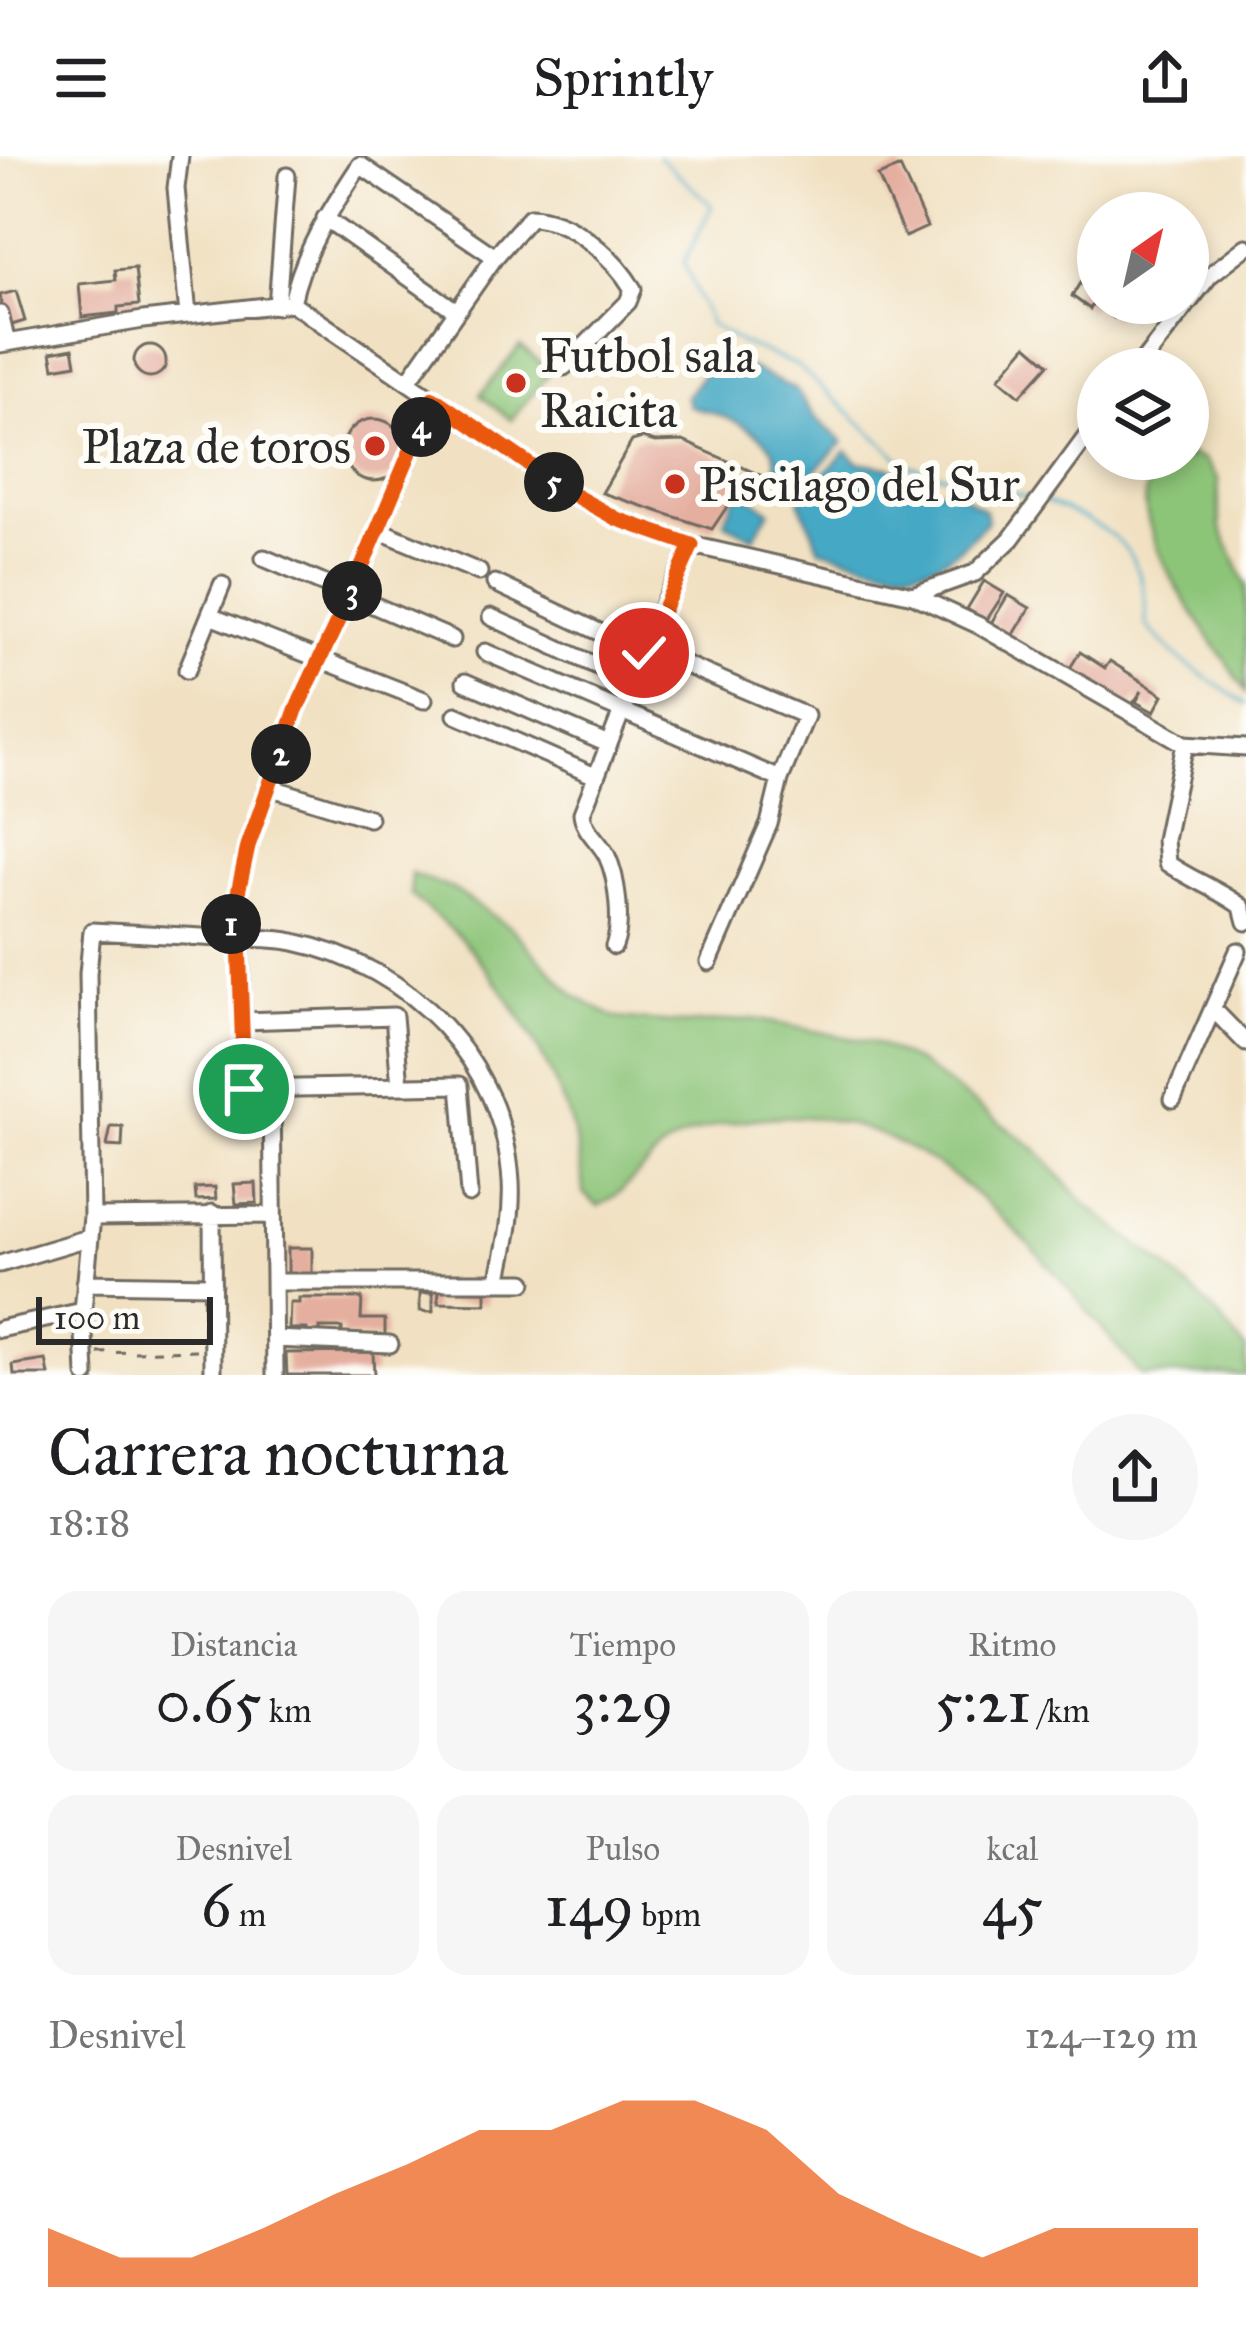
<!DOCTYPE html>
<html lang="es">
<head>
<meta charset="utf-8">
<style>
	:root { --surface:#fff; --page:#f6f6f6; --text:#202124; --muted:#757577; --accent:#ea580c }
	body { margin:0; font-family:"IM FELL Great Primer",serif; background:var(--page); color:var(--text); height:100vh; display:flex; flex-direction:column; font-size:45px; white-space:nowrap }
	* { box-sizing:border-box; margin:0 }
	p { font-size:39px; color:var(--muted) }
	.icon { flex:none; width:66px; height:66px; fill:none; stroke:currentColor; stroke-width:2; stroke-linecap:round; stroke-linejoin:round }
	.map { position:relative; height:1219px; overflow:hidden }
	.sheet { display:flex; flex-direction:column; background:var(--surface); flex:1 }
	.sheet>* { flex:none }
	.needle { width:78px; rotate:34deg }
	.tools { position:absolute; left:1077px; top:36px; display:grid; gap:24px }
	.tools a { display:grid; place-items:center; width:132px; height:132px; border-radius:50%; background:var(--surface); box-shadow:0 6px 18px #0003; font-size:60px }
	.scale { position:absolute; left:36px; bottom:30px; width:177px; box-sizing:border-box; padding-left:12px; border:6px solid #2b2b2b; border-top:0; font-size:33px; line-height:42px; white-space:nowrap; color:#2b2b2b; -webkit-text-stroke:9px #fdfcf7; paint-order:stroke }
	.pin { position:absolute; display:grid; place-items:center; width:102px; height:102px; color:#fff; margin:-51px; border:6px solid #fff; border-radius:50%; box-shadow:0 3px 12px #0007 }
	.km { position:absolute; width:60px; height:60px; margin:-30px; border-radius:50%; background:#222; color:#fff; font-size:33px; line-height:60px; text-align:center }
	.round { display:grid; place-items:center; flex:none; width:126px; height:126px; border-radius:63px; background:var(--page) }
	.overview { display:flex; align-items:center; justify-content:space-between; height:204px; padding:0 48px }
	h1 { font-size:66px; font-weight:600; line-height:90px }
	.metrics { display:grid; grid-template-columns:repeat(3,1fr); gap:18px; height:204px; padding:12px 48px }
	.metrics div { display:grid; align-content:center; border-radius:30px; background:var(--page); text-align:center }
	.metrics b { font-size:60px; font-weight:600 }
	.metrics small { font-size:33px; font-weight:400 }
	.metrics p { font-size:33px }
	.chart { height:336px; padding:24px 48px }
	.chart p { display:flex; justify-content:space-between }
	.chart svg { width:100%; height:216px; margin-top:12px; fill:var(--accent); opacity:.7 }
	header { display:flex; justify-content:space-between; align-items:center; height:156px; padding:0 48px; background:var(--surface); font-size:54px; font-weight:600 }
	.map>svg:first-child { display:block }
</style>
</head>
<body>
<header><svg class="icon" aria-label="menu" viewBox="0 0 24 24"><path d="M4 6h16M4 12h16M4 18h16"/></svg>Sprintly<svg class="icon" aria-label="share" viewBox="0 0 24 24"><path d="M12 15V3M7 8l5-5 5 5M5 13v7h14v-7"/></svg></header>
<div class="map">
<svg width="1246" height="1219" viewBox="0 0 1246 1219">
	<rect width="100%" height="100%" fill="#fdfcf7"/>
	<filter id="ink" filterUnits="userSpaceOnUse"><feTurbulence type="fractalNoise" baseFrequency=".00833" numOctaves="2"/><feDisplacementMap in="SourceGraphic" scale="24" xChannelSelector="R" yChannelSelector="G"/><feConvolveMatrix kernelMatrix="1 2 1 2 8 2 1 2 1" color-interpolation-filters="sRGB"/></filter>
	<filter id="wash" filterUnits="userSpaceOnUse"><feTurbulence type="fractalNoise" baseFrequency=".004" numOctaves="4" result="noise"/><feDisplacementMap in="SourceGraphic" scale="48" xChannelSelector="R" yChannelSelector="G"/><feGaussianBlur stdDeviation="2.7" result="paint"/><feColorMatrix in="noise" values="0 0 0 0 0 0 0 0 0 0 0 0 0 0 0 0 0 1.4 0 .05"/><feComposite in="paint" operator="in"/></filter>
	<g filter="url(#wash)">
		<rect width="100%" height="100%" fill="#f1e1c2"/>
		<path fill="#8cc478" stroke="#5c7852" stroke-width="3" d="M520,190L551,215L511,264L480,239Z
			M1188,298L1204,304L1218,323L1220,371L1246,429V536C1211,478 1155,418 1145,348C1143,332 1154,319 1163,307L1188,303Z
			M411,718L453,733L511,772L575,840L615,862L685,868L754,863L875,887L919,907L1035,992L1086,1049L1165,1110L1214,1155L1246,1194V1219H1141C1042,1103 929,938 754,963C730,966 705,971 683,981C648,996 633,1034 598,1050L583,1037C582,957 527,864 479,803C461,779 433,759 411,739Z"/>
		<path fill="#44a8c4" stroke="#386a78" stroke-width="3" d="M719,197L796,234L816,262L843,286L801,329L793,323L782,324L774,315C788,280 716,256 690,251L686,241Z
			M846,295L858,306L893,312L914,331L955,335L985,354L987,365C926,435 900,414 820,393L799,344Z
			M738,336L750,340L770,355L754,381L724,366Z"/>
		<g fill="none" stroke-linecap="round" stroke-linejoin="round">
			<path stroke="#44a8c4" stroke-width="3" d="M658,0L712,50L684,106L710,168L739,186L798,210L907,309L1031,342
				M1046,346C1112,374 1147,389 1146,469L1179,503L1246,548"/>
		</g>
		<g id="blocks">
			<path fill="#e5afa0" d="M900,11L927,71L905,81L878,20Z
				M135,112L139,149L118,151V157L82,161L79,128L116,124L115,114Z
				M1080,127L1098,140L1090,153L1072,140Z
				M16,135L25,165L5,171L0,139Z
				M1101,147H1125L1114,162L1098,151Z
				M134 205a16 16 0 1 1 32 0a16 16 0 1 1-32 0Z
				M1027,189L1049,208L1020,240L999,222Z
				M73,192L76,208L54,212L51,196Z
				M343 294a31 31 0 1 1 62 0a31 31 0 1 1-62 0Z
				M642,282L655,286L683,285L762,320L755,331L745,324L712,373L602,337L632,285Z
				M984,425L1004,437L986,465L967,453Z
				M1008,439L1030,452L1013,480L991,467Z
				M1080,496L1105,512L1110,505L1163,539L1154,556L1136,546L1142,535L1131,550L1070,512Z
				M111,971H123L122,991L107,990Z
				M256,1027L257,1047L236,1048L234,1028Z
				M215,1031L216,1043L196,1044L195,1032Z
				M288,1092H312V1123H288Z
				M439,1134L486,1135V1148L438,1147Z
				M420,1137H433V1156L420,1155Z
				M299,1142H362L361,1163H385V1182L342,1181V1172H320V1184H307V1173H289L290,1147H299Z
				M373,1196L374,1219H287L286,1197Z
				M46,1204L49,1219H14L13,1209Z"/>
		</g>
	</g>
	<g filter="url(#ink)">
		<use href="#blocks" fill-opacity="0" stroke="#706b60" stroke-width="3"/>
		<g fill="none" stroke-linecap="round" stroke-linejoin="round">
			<g stroke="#706b60" stroke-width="21">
				<path id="minor" d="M180,0L176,32L188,159
					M325,62L456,155
					M292,147C303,95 331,53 360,9L495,101
					M277,150L287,20
					M0,158L7,187
					M0,188L143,164L292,147L572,338L617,363L692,389L913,439L978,469L1185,588L1246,592
					M1137,213L1210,119L1246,91
					M408,225L495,101L530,61C570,62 613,100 633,133L628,146L564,211
					M378,374L479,416
					M264,402L452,483
					M495,427L644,497
					M913,439L975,417L1011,383L1098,265
					M210,460L424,544
					M491,461L632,526
					M646,492L806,560L780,623L769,668L709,806
					M485,496L780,623
					M187,514L222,429
					M465,526L608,588
					M456,559L595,620
					M1185,588L1165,684L1167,707C1191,724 1218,733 1242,751L1246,766
					M269,631L369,662
					M240,782L244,933L460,929L469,1038
					M228,783L248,690L296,555L350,439L433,242
					M614,790C623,768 617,721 607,700C599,684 584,676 582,657L666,442L692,389
					M1213,853L1246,887
					M242,865L394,860L400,930
					M272,933L275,1219
					M1173,943L1238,795
					M212,1057L213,1219
					M92,1061L273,1059
					M0,1108L88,1082
					M274,1126H524
					M85,1127L213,1129
					M0,1173L83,1155
					M275,1183L390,1188
					M86,1219L83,1155L92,1061L88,818L92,775C135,777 178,780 221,782C245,783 270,781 294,786C410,810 504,905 511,1026C513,1061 505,1093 498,1126"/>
			</g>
			<path stroke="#706b60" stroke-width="3" stroke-dasharray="9 9" stroke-linecap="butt" d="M98,1197L197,1194"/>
			<use href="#minor" stroke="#fff" stroke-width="15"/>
		</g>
	</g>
	<g fill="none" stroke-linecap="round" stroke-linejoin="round" filter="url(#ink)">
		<g stroke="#fff" stroke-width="24">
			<path id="route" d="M244,933L239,782L228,783L248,690L296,554L350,439L433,242L572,338L617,363L692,389L644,497"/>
		</g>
		<use href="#route" stroke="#ea580c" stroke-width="15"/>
	</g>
	<g fill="#c8321e" stroke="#fdfcf7" stroke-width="4.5">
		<circle cx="516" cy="227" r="12"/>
		<circle cx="375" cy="290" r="12"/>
		<circle cx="675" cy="328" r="12"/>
	</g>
	<g text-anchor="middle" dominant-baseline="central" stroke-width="12" stroke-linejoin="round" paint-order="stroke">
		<g font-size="48" fill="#2b2b2b" stroke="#fdfcf7" text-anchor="start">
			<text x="540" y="199">Futbol sala<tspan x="540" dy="55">Raicita</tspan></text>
			<text x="351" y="290" text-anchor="end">Plaza de toros</text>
			<text x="699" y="328">Piscilago del Sur</text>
		</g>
	</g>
</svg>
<div class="tools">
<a><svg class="needle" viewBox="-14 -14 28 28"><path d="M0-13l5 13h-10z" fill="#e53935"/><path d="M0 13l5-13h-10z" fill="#757577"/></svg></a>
<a><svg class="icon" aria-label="layers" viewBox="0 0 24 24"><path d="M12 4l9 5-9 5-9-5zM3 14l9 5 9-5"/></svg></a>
</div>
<div class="scale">100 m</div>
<div class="pin" style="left:244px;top:933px;background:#1e9e55"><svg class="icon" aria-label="arrive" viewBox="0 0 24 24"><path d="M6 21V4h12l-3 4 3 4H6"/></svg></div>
<div class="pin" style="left:644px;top:497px;background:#d93025"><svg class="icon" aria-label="check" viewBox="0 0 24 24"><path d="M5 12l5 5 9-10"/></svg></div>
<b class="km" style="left:231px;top:768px">1</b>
<b class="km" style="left:281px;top:598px">2</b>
<b class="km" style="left:352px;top:435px">3</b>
<b class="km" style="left:421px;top:271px">4</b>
<b class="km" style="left:554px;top:326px">5</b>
</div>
<section class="sheet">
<div class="overview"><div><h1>Carrera nocturna</h1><p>18:18</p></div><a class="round"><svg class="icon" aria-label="share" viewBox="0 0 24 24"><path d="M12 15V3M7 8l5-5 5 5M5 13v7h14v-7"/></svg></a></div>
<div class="metrics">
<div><p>Distancia</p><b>0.65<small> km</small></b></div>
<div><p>Tiempo</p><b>3:29</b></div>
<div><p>Ritmo</p><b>5:21<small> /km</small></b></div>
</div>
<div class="metrics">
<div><p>Desnivel</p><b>6<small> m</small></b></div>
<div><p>Pulso</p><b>149<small> bpm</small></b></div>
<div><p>kcal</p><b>45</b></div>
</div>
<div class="chart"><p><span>Desnivel</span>124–129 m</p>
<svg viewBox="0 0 160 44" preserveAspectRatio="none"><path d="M0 44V32L10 38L20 38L30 32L40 25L50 19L60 12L70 12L80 6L90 6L100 12L110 25L120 32L130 38L140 32L150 32L160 32V44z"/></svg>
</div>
</section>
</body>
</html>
